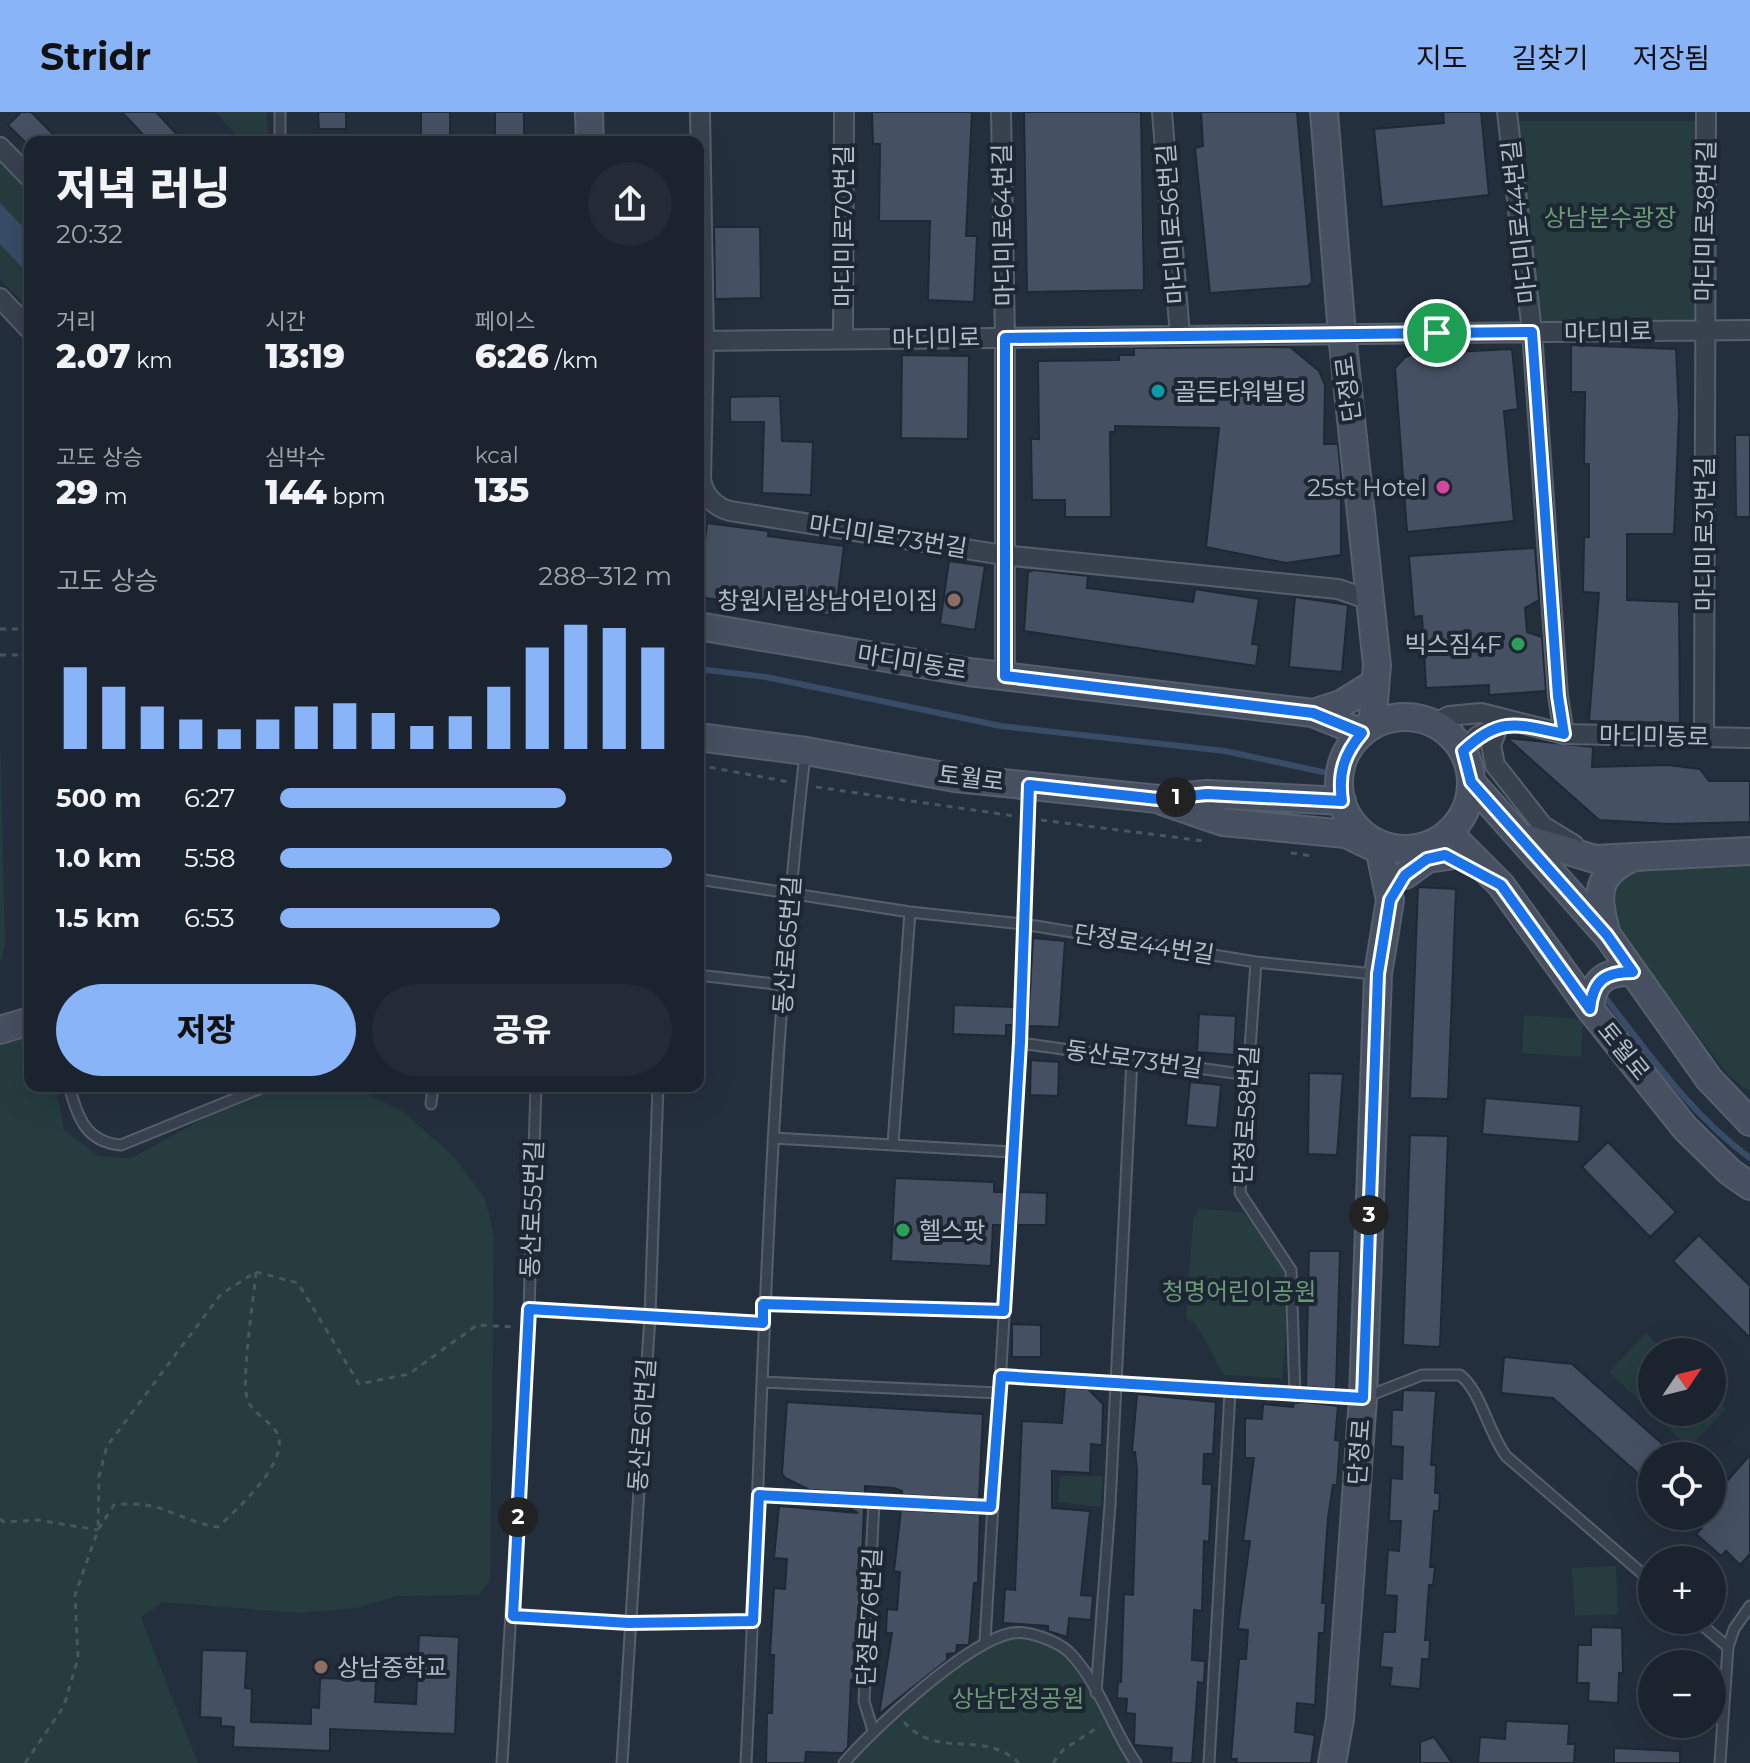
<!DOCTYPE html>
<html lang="ko">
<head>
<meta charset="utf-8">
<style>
	:root { --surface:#1b232e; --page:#242b36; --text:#f1f3f6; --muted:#a0a4aa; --line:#39404a; --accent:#8ab4f8 }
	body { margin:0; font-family:Montserrat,"Noto Sans KR",sans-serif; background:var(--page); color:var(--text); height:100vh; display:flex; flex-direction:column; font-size:30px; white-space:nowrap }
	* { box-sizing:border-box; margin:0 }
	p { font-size:26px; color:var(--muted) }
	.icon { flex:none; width:44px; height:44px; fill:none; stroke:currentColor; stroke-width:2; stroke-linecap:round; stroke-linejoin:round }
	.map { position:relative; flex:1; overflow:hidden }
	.panel { position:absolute; left:24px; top:24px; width:680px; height:956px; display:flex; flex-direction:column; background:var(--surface); border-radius:16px; box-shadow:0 8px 32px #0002,0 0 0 2px var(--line) }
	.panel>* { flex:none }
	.needle { width:52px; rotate:55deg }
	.tools { position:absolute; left:1638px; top:1226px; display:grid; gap:16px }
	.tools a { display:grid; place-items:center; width:88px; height:88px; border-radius:50%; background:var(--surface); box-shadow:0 8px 32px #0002,0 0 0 2px var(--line); font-size:40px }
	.pin { position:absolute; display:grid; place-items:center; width:68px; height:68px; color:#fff; margin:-34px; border:4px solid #fff; border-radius:50%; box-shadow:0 2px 8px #0007 }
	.km { position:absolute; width:40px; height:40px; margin:-20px; border-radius:50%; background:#222; color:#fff; font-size:22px; line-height:40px; text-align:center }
	.round { display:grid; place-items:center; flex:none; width:84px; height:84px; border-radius:42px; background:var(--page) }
	.summary { display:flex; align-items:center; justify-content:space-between; height:136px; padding:0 32px }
	h1 { font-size:44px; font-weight:800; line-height:60px }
	.metrics { display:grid; grid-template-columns:repeat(3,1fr); gap:12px; height:136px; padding:8px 32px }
	.metrics div { display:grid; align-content:center }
	.metrics b { font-size:34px; font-weight:800 }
	.metrics small { font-size:22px; font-weight:400 }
	.metrics p { font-size:22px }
	.chart { height:224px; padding:16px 32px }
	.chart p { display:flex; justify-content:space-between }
	.chart svg { width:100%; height:144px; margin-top:8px; stroke:var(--accent); stroke-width:6 }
	.primary-button { display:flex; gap:16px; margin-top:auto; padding:16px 32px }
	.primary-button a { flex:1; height:92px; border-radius:48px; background:var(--accent); color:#111; font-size:32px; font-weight:800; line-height:92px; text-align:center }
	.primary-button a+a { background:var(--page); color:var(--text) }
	ul { padding:0 32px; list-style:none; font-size:26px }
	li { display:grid; grid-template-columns:128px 96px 1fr; align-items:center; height:60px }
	li i { height:20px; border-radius:10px; background:var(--accent) }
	header { display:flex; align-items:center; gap:48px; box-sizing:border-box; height:112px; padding:0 40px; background:var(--accent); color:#111 }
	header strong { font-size:38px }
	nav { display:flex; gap:44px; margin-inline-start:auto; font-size:28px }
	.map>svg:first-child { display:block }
</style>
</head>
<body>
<header>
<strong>Stridr</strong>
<nav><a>지도</a><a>길찾기</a><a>저장됨</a></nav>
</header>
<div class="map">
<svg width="1750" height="1651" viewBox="0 0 1750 1651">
	<rect width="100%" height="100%" fill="#242f3e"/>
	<path fill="#263c3f" d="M215,0H267L268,28L243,30Z
		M1508,9H1706L1704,219L1532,220Z
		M0,49L30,80V198L0,167Z
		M0,624L5,833L0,851Z
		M1750,739V980L1728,963L1611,809V766L1616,759Z
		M1524,903L1583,907L1581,945L1522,941Z
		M30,919V974H56L64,1018L98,1044L132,1046L248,982L351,974L402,999L453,1044L485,1087L494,1124L490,1469L478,1483L398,1484L356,1496L298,1501L162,1490L141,1506L198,1651H0V928Z
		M1199,1097L1243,1100L1277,1141L1287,1161L1289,1186L1282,1266L1224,1263L1196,1212L1186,1206L1193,1107Z
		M1646,1221L1666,1240H1652V1300H1712V1284L1726,1297L1689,1336L1609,1260Z
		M1060,1364H1103L1101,1395L1058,1390Z
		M1616,1454L1618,1502L1575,1504L1572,1456Z
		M1016,1519L1068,1539L1136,1651H844L873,1619L985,1529Z"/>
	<path fill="#394c67" d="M0,91L30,122V164L0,132Z"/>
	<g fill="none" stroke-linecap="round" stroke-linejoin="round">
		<path stroke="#394c67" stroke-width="6" d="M698,557L766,565L1001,614L1225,639L1323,660
			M1601,880C1646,938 1690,1002 1750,1046"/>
	</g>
	<path fill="#455162" stroke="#1f2835" stroke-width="2" d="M21,0H31L61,30H25L8,13Z
		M122,0H156L184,30H150Z
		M318,0H346V17H319Z
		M421,0H450V30H421Z
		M495,0H524V30H495Z
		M872,0H972L966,124H977L974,190L928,188L930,109H879L880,32H873Z
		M1024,0H1141L1144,178L1027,180Z
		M1201,0H1297L1312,170L1308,174L1210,181L1195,36L1203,34Z
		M1443,0H1481L1489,83L1382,95L1374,17L1444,11Z
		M714,115H760L761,186L715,187Z
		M1571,233L1676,237L1679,303L1674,422H1627V488L1679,490L1680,611L1589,609L1599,481L1583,480L1584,425H1589V352H1584L1585,280H1571Z
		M1290,235L1319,259L1325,273L1324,332H1338L1341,363V443L1286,451L1206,435L1219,316L1115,314V320H1110L1111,405H1065V388H1032L1031,327H1039L1038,249L1119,248V243H1134V236Z
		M1512,237L1518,297L1504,299L1514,409L1407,420L1395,256L1405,245L1414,242Z
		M902,243L969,244L968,327L901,326Z
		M780,284L782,329L813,330L811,383L762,381L764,310H730V285Z
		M1735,323H1750V405H1736Z
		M707,411L768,419V424L844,434L835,504L698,485Z
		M1535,436L1539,488L1525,496L1527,520L1542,525L1546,579L1489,583V573L1426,576L1422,504L1414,505L1409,444Z
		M949,449L985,454L975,518L940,512Z
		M1034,458L1088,464L1087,476L1193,490L1195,477L1259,487L1252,532L1259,533L1256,554L1024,519L1028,460Z
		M1295,485L1348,493L1342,560L1289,555Z
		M1507,626L1593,635L1592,655L1668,653L1700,657L1709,669H1750V710L1669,712L1599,708Z
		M1418,775L1456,777L1448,987L1410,986Z
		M1033,826L1065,829L1059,915L1028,914Z
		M954,893L1014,895L1013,913H1006V924L953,922Z
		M1199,902L1236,904L1234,943L1197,940Z
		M1031,948L1059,950L1058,984L1030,983Z
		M1309,961L1343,962L1337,1043L1308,1042Z
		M1190,970L1221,973L1217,1016L1186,1013Z
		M1485,986L1581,994L1579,1030L1482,1022Z
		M1410,1023L1448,1024L1440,1235L1403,1233Z
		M1608,1030L1676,1100L1650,1125L1582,1055Z
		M895,1066L994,1070V1080H1004L1002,1113H993L991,1154L891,1149Z
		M1019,1080L1047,1081L1046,1113H1017Z
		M1699,1123L1750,1174V1226L1673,1149Z
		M1309,1139H1340L1336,1277L1306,1275Z
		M1012,1212L1041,1213V1245H1012Z
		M1504,1245L1572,1252L1676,1344H1652V1374L1553,1286L1501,1281Z
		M1065,1275L1088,1277L1103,1292L1102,1333L1091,1332L1090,1361L1052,1359V1396L1090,1399L1081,1483L1093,1484L1091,1508L1069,1506L1067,1525L1048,1519V1514L1003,1511L1005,1477L1015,1478L1022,1309L1062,1311Z
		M1403,1278L1436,1279L1431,1353H1436L1435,1381H1440L1439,1399H1434L1430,1455H1435L1433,1473H1429L1425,1528H1430L1429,1547H1422L1420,1577L1390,1574L1392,1556L1380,1555L1383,1520H1395L1397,1484L1385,1483L1388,1438L1399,1439L1401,1409H1389L1391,1366L1402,1367L1403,1335L1391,1334L1392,1298H1402Z
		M1137,1282L1216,1290L1213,1342H1204L1203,1372H1212L1209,1430L1204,1429L1202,1499L1194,1498L1192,1548L1205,1549L1204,1571L1198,1570L1192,1651H1171L1172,1636L1134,1633L1135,1602L1126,1601L1127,1587L1117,1586L1118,1570H1121L1124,1482L1133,1483L1137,1358L1135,1340H1132Z
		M787,1290L983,1302L979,1387L902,1383V1379L894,1376L865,1374V1381L810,1378L785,1366L782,1361Z
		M1305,1290L1338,1294L1335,1328L1340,1329L1337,1373H1333L1328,1406L1322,1491H1326L1324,1521H1319L1315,1593L1297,1591L1295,1620L1315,1623L1311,1651H1236L1237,1647H1231L1239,1547H1246L1248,1518L1238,1517L1250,1429H1243L1254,1346H1245V1306L1262,1307L1263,1292L1293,1295L1294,1291Z
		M1750,1343V1442L1740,1453L1726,1439L1721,1444L1696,1422L1702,1416L1689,1404H1712V1386Z
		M779,1394L858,1401L846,1395L864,1396L857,1569L851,1568L848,1635L843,1641L806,1640L805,1651H766L767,1601H772L774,1543H770L774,1476L785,1477L787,1447L774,1446Z
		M901,1398L980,1402L978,1471H974L969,1533H957L956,1541L947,1542V1548L879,1602L892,1521H886L887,1497L897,1498L900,1460L894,1459Z
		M1591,1515L1622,1516L1623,1561H1619L1618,1591L1588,1589L1589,1571H1577L1578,1533H1591Z
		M419,1523L459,1525L455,1622L330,1617V1639L233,1635L234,1615L221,1614V1606L200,1605L202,1538L247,1539L245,1576L252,1577L251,1610L311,1612V1595L319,1596L320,1566L376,1568L375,1590L416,1592Z
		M1506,1609L1569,1612L1568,1632H1575L1574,1651H1478L1480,1625L1505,1627Z
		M1434,1625L1452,1651H1420V1630Z
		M1614,1636L1680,1639V1651H1614Z"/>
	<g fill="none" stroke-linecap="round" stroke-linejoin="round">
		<g stroke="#565f6c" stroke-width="13">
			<path id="lane" d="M280,0V30
				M698,767L910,800L1023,812L1256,850L1374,862
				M1256,850L1240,1081L1291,1158L1295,1284
				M698,863L784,873
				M1020,931L1248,963
				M69,974C78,1005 85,1030 121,1033L266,974
				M431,992L433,974
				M774,1026L1012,1040
				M893,1032L910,800
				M763,1192L1004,1199
				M529,1197L763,1211
				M1001,1264L1363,1286L1422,1263H1460C1481,1279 1488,1320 1506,1344L1652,1470
				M762,1270L999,1281
				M759,1383L991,1395
				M513,1504L629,1511L753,1509
				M1696,1508L1728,1535
				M985,1529L1020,931L1029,678
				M1096,1581L1110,1393L1132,947
				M873,1619L864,1589L874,1390
				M502,1651L529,1197L536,974
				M622,1651L650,1203L658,974
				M746,1651C763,1315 766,978 805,643
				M844,1651C874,1616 968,1529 1012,1521C1028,1518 1057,1529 1069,1540C1099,1570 1112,1617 1136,1651
				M1209,1651L1230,1280
				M1720,1651L1728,1535L1734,1517L1750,1494"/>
		</g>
		<g stroke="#565f6c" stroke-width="22">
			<path id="street" d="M700,0L704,229L701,366C703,382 714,395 730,399L1003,443L1338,477L1370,488
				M1001,0L1005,226V564
				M1162,0L1180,224
				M1507,0L1532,220L1558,584L1564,622
				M0,35L30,66
				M0,186L30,218
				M843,227L844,0
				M698,229L1750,218
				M1434,612L1449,604L1481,601L1564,622L1750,626
				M1498,615L1491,633L1495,653L1543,714L1574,733
				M1704,625L1706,0
				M1463,639L1478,624L1500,614"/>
		</g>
		<g stroke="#565f6c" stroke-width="30">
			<path id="secondary" d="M589,0L590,30
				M1324,0L1342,222L1377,553L1372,614
				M698,514L969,560L1313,601L1362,621
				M1313,601L1341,592L1375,571
				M1339 671a66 66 0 1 1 132 0a66 66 0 1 1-132 0Z
				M698,625L806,639L955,666L1158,687L1207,682L1342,689
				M1471,670L1607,823L1709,967L1750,1010
				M1162,689L1223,710L1346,722L1371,734
				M1449,721L1501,773L1590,897L1685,1016L1730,1060L1750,1074
				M1521,725L1595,747L1750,739
				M1405,763L1427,747L1448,744
				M1606,819C1596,784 1595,761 1634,745
				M1590,897C1593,868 1605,859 1633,860
				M0,918L30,909
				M1332,1651L1340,1607L1363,1286L1378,862L1390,788L1378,731"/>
		</g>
		<path stroke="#44595c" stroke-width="3" stroke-dasharray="6 6" stroke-linecap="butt" d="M0,517H21
			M0,543H21
			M698,653L789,670
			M816,675L1014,704
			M1041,708L1204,729
			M1291,741L1312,744
			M256,1160L298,1171L359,1272L409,1262L477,1213L514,1215
			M0,1407L4,1410L38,1408L98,1418
			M904,1610C939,1649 982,1616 1019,1651
			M25,1651L64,1594L78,1546L75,1483L98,1418L114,1393C164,1387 174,1408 218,1415C236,1398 291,1350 277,1321C271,1309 253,1302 248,1289C240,1272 254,1185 256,1160L221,1182L107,1334L99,1364L98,1418
			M1053,1651L1063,1638L1100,1614"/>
		<use href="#lane" stroke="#38414e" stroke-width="9"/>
		<use href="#street" stroke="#38414e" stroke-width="18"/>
		<use href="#secondary" stroke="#465061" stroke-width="26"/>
	</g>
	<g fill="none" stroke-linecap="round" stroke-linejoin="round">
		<g stroke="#fff" stroke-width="16">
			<path id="route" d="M1532,220L1558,584L1564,622C1517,612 1500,604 1463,639L1471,670L1607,823L1633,860C1605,860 1593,868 1590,897L1501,773L1445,743L1427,747L1405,763L1390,788L1378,862L1363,1286L1001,1264L991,1395L759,1383L753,1509L629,1511L513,1504L529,1197L763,1211V1192L1004,1199L1020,931L1029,673L1158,687L1207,682L1342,689C1338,661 1344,642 1362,621L1313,601L1005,564V226Z"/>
		</g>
		<use href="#route" stroke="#1a73e8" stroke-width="10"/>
	</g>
	<circle fill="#0f9aa8" stroke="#1d2633" stroke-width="3" cx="1158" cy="279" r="8"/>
	<circle fill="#d1479c" stroke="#1d2633" stroke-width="3" cx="1443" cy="375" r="8"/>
	<g fill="#8d6e63" stroke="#1d2633" stroke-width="3">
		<circle cx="954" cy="488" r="8"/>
		<circle cx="321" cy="1555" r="8"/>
	</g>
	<g fill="#2e9e5b" stroke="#1d2633" stroke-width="3">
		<circle cx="1518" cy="532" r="8"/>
		<circle cx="903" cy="1118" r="8"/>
	</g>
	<g text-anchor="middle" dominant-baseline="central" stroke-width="8" stroke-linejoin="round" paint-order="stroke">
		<g font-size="24" fill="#6b9a76" stroke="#1d2633">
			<text x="1610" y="105">상남분수광장</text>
			<text x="1239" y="1179">청명어린이공원</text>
			<text x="1018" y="1586">상남단정공원</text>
		</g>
		<g font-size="24" fill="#b4bcc9" stroke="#1d2633">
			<text transform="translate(1705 109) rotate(-89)">마디미로38번길</text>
			<text transform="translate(1519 110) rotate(-96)">마디미로44번길</text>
			<text transform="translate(1171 112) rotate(-94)">마디미로56번길</text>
			<text transform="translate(1003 113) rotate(-91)">마디미로64번길</text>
			<text transform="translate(843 114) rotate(-90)">마디미로70번길</text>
			<text transform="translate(1608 220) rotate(-1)">마디미로</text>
			<text transform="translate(936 226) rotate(-1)">마디미로</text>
			<text transform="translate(1348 277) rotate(-97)">단정로</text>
			<text transform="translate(1704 422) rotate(-90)">마디미로31번길</text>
			<text transform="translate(888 424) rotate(9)">마디미로73번길</text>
			<text transform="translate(912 550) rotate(9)">마디미동로</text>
			<text transform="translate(1654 624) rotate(1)">마디미동로</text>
			<text transform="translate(971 666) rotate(7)">토월로</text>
			<text transform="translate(1144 832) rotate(9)">단정로44번길</text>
			<text transform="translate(787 833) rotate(-86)">동산로65번길</text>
			<text transform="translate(1624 939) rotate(51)">토월로</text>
			<text transform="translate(1134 947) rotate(8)">동산로73번길</text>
			<text transform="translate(1246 1003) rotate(-87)">단정로58번길</text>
			<text transform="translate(532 1097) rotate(-88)">동산로55번길</text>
			<text transform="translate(642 1313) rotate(-86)">동산로61번길</text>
			<text transform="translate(1359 1340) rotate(-86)">단정로</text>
			<text transform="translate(869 1505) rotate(-87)">단정로76번길</text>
		</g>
		<g font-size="24" fill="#b4bcc9" stroke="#1d2633" text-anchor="start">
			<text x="1174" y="279">골든타워빌딩</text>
			<text x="1427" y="375" text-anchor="end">25st Hotel</text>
			<text x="938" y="488" text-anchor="end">창원시립상남어린이집</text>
			<text x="1502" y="532" text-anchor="end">빅스짐4F</text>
			<text x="919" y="1118">헬스팟</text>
			<text x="337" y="1555">상남중학교</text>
		</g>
	</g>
</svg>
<div class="tools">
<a><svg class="needle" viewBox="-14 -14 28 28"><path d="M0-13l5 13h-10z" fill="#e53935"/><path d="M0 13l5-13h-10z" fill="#a0a4aa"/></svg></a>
<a><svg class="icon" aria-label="locate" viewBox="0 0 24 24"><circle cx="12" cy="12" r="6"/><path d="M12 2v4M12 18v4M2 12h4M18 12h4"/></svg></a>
<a>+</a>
<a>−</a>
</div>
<div class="pin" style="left:1437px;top:221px;background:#1e9e55"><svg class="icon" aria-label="arrive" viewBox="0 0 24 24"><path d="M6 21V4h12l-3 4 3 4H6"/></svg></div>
<b class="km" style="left:1176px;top:685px">1</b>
<b class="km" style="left:518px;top:1405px">2</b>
<b class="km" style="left:1369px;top:1103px">3</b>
<section class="panel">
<div class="summary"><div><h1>저녁 러닝</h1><p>20:32</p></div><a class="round"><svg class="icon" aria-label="share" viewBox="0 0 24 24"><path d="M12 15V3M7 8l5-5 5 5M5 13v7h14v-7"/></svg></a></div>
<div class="metrics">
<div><p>거리</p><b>2.07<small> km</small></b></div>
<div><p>시간</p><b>13:19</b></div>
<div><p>페이스</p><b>6:26<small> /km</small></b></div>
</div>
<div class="metrics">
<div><p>고도 상승</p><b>29<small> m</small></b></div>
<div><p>심박수</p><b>144<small> bpm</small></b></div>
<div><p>kcal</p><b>135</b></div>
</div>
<div class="chart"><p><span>고도 상승</span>288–312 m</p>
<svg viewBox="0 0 160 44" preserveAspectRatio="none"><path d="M5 44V19M15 44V25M25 44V31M35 44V35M45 44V38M55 44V35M65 44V31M75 44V30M85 44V33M95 44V37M105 44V34M115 44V25M125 44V13M135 44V6M145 44V7M155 44V13"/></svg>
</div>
<ul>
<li><b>500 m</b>6:27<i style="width:73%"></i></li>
<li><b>1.0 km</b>5:58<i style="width:100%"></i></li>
<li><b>1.5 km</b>6:53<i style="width:56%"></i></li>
</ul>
<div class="primary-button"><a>저장</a><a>공유</a></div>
</section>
</div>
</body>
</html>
